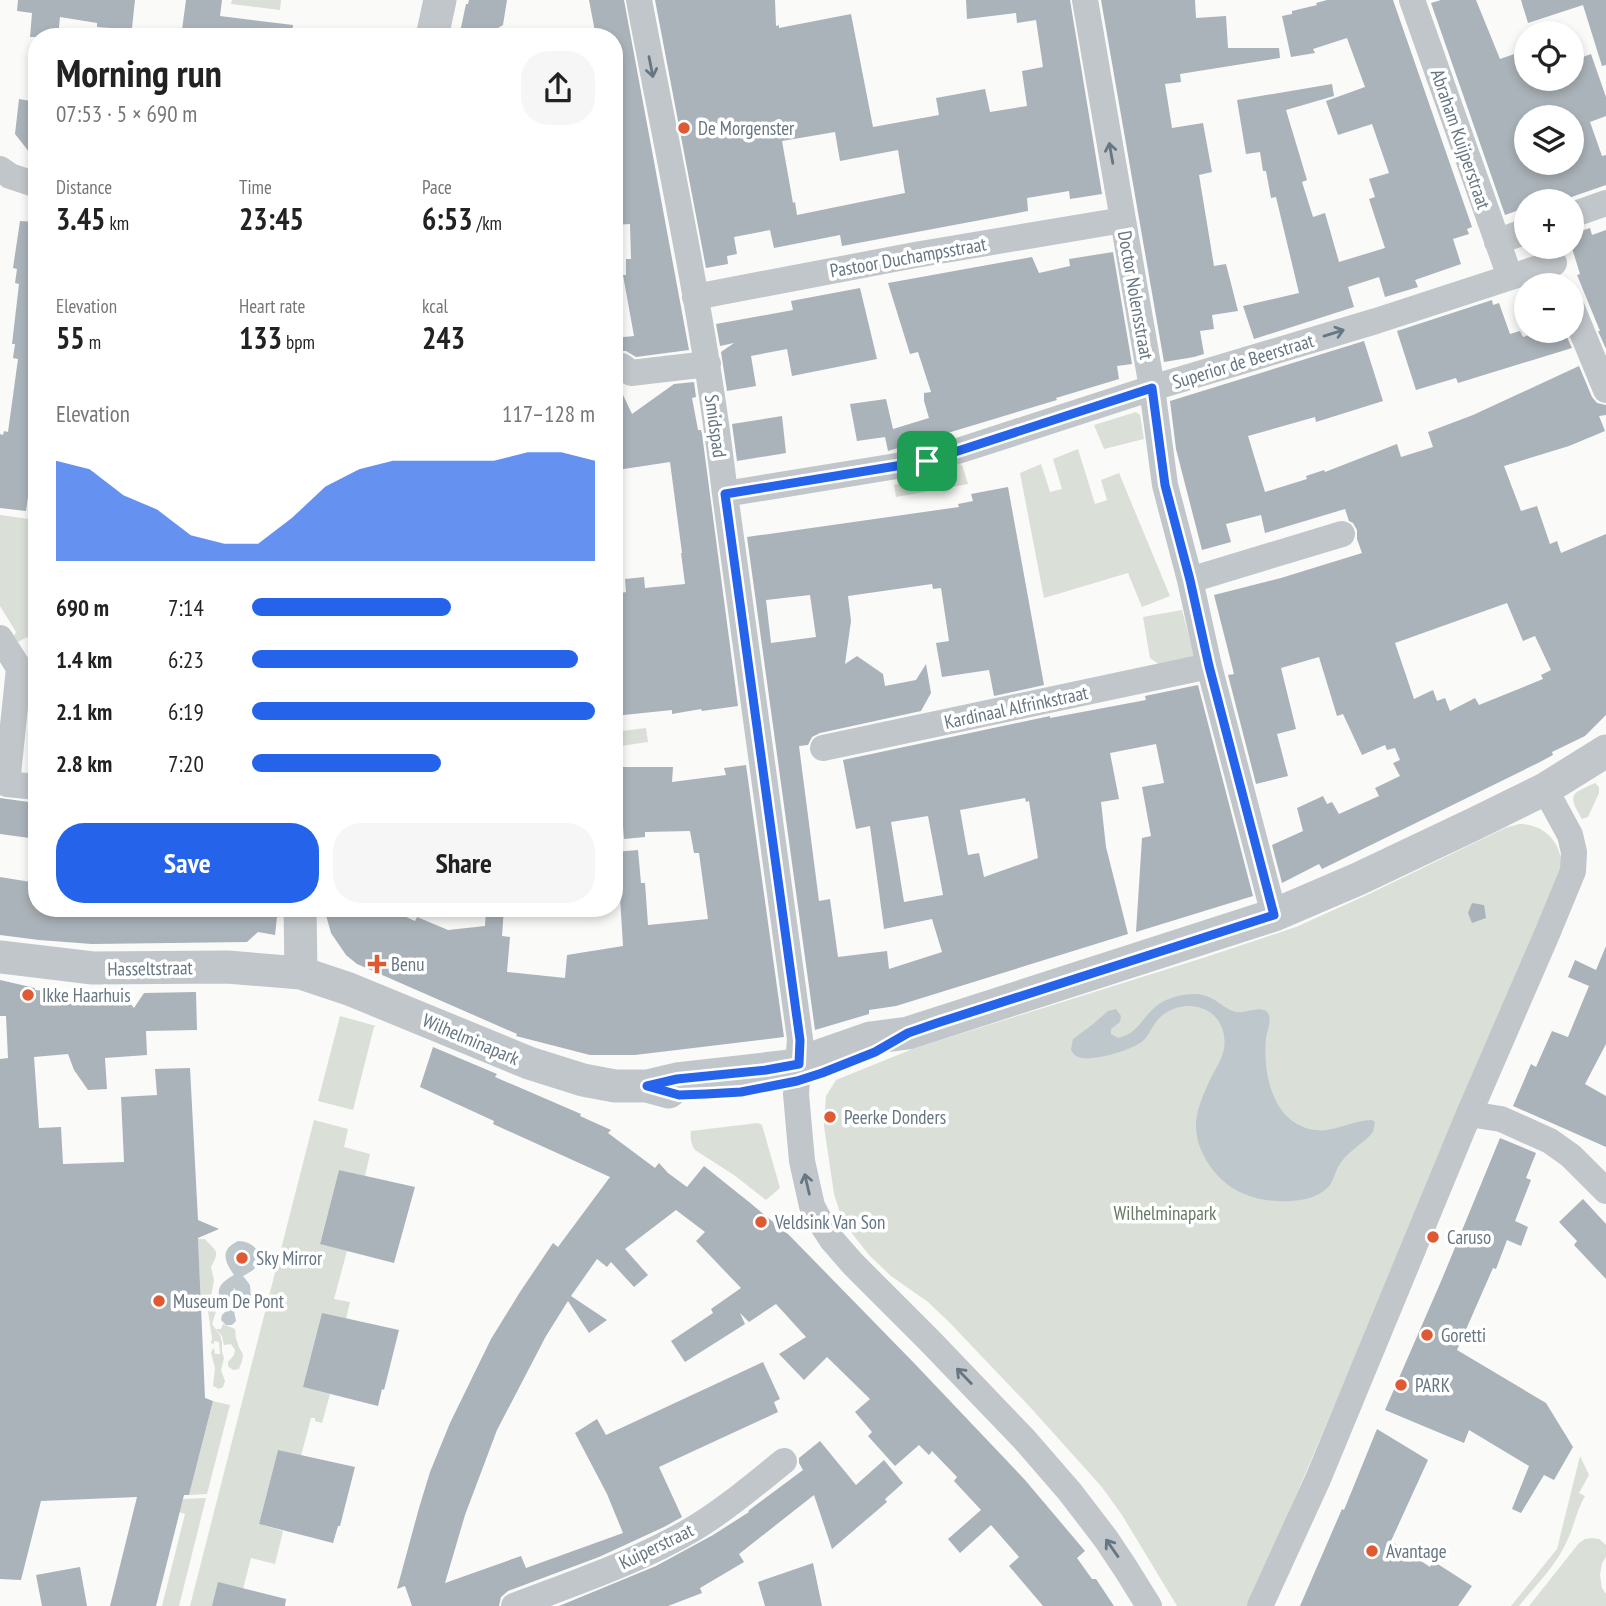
<!DOCTYPE html>
<html lang="en">
<head>
<meta charset="utf-8">
<style>
	:root { --surface:#fff; --page:#f6f6f6; --text:#222; --muted:#767676; --accent:#2563eb }
	body { margin:0; font-family:"PT Sans Narrow",sans-serif; background:var(--page); color:var(--text); height:100vh; display:flex; flex-direction:column; font-size:26px; white-space:nowrap }
	* { box-sizing:border-box; margin:0 }
	p { font-size:23px; color:var(--muted) }
	.icon { flex:none; width:38px; height:38px; fill:none; stroke:currentColor; stroke-width:2; stroke-linecap:round; stroke-linejoin:round }
	.map { position:relative; flex:1; overflow:hidden }
	.drawer { position:absolute; left:28px; top:28px; width:595px; height:889px; display:flex; flex-direction:column; background:var(--surface); border-radius:28px; box-shadow:0 4px 10px #0003 }
	.drawer>* { flex:none }
	.controls { position:absolute; left:1514px; top:21px; display:grid; gap:14px }
	.controls a { display:grid; place-items:center; width:70px; height:70px; border-radius:50%; background:var(--surface); box-shadow:0 4px 10px #0003; font-size:35px }
	.pin { position:absolute; display:grid; place-items:center; width:60px; height:60px; color:#fff; margin:-30px; border-radius:14px; box-shadow:0 4px 10px #0006 }
	.round { display:grid; place-items:center; flex:none; width:74px; height:74px; border-radius:28px; background:var(--page) }
	.summary { display:flex; align-items:center; justify-content:space-between; height:119px; padding:0 28px }
	h1 { font-size:38px; font-weight:600; line-height:52px }
	.figures { display:grid; grid-template-columns:repeat(3,1fr); gap:10px; height:119px; padding:7px 28px }
	.figures div { display:grid; align-content:center }
	.figures b { font-size:30px; font-weight:600 }
	.figures small { font-size:19px; font-weight:400 }
	.figures p { font-size:19px }
	.chart { height:196px; padding:14px 28px }
	.chart p { display:flex; justify-content:space-between }
	.chart svg { width:100%; height:126px; margin-top:7px; fill:var(--accent); opacity:.7 }
	.primary-button { display:flex; gap:14px; margin-top:auto; padding:14px 28px }
	.primary-button a { flex:1; height:80px; border-radius:28px; background:var(--accent); color:#fff; font-size:28px; font-weight:600; line-height:80px; text-align:center }
	.primary-button a+a { background:var(--page); color:var(--text) }
	ul { padding:0 28px; list-style:none; font-size:23px }
	li { display:grid; grid-template-columns:112px 84px 1fr; align-items:center; height:52px }
	li i { height:18px; border-radius:9px; background:var(--accent) }
	.map>svg:first-child { display:block }
</style>
</head>
<body>
<div class="map">
<svg width="1606" height="1606" viewBox="0 0 1606 1606">
	<rect width="100%" height="100%" fill="#fafaf8"/>
	<path fill="#dadfd7" d="M232,0H281L280,10L231,4Z
		M1136,412L1140,415L1144,439L1104,449L1094,425Z
		M1078,449L1095,504L1107,500L1101,480L1119,473L1170,596L1142,607L1128,573L1044,598L1020,473L1041,464L1050,492L1062,489L1053,459Z
		M959,464L962,465L968,484L896,497L894,485Z
		M0,515L37,520V649L27,637L18,642L14,636L16,632L0,606Z
		M1182,610L1195,659L1160,665L1150,658L1143,617Z
		M646,728L648,742L614,747V732Z
		M1595,783L1599,787V793L1588,817L1582,819C1567,794 1571,794 1595,783Z
		M1519,824C1544,824 1560,841 1562,865L1456,1120L1249,1606H1177L1122,1515L1101,1486L1030,1407L949,1322L928,1302L891,1276L869,1255L843,1222L834,1194L824,1126L826,1096L836,1080L915,1048L1206,957L1296,927L1369,894L1505,828Z
		M340,1016L376,1026L374,1027L353,1110L318,1101Z
		M314,1120L348,1129L344,1147L370,1154L365,1176L339,1170L320,1243L347,1251L334,1299L350,1302L346,1319L303,1387L330,1394L322,1423L315,1421V1418H311L301,1456L278,1450L259,1524L283,1531L275,1564L251,1558L243,1589L212,1606H190Z
		M758,1123L762,1125L780,1188L766,1200L734,1175L695,1150C691,1144 690,1139 691,1131Z
		M198,1239H205C217,1253 220,1250 211,1267L214,1280L211,1297L217,1308L212,1324L220,1335L222,1342V1352L224,1358L221,1370L225,1381L223,1387L219,1389L213,1386L215,1368L211,1353L212,1350L214,1348L215,1354H220L219,1342L214,1341V1344L211,1343L212,1338L208,1311L205,1307H201Z
		M223,1324L235,1329C236,1333 235,1338 237,1341C241,1357 247,1349 239,1369L233,1370L228,1366V1362L234,1355L235,1350L231,1344L224,1345L222,1336L216,1329H221Z
		M213,1401L230,1405L207,1494L189,1495Z
		M1580,1456L1589,1475L1579,1493L1585,1496C1576,1511 1574,1528 1566,1543C1555,1567 1535,1586 1519,1606H1511L1557,1549Z
		M206,1498L179,1606H162L185,1514L179,1512L183,1499Z
		M1592,1538L1599,1539L1606,1545V1557L1602,1563L1600,1575L1602,1588L1606,1594V1606H1529L1579,1543L1585,1539Z"/>
	<path fill="#bdc7cc" d="M1197,994C1216,996 1221,1008 1236,1012C1245,1014 1260,1005 1267,1012C1273,1019 1267,1031 1266,1038C1263,1071 1271,1119 1309,1129C1333,1135 1350,1120 1372,1120L1375,1122L1373,1132C1364,1143 1350,1150 1342,1161C1336,1168 1335,1177 1330,1185C1318,1200 1294,1202 1276,1201C1254,1200 1233,1192 1218,1176C1205,1162 1195,1142 1196,1123C1197,1109 1203,1095 1209,1082C1213,1073 1220,1063 1223,1053C1228,1036 1221,1016 1204,1009C1187,1002 1166,1008 1156,1022C1150,1030 1148,1038 1140,1043C1128,1051 1092,1062 1078,1057C1074,1055 1073,1053 1071,1050L1073,1039L1092,1025L1108,1011L1116,1009L1121,1016L1120,1022L1111,1029V1034L1118,1038C1136,1034 1139,1023 1151,1011C1163,998 1180,994 1197,994Z
		M238,1241C254,1241 268,1256 253,1270C252,1271 245,1275 243,1276L250,1285L251,1299L246,1306L241,1308L234,1287L232,1301L236,1321L232,1325H226L221,1320L222,1315L228,1309C213,1294 217,1284 234,1275C225,1262 219,1250 238,1241Z"/>
	<path fill="#aab3b9" fill-rule="evenodd" d="M18,0H135L131,37H110L111,28L97,27V23L60,17L58,37H30L32,13L17,11Z
		M186,0H222L220,16L293,25L292,37H181Z
		M469,0H507L503,25L483,37H459L466,4H468Z
		M589,0H624L689,350L636,357L626,351H614V338L634,336L623,275H626V259H631L630,224L614,225V37H596Z
		M655,0H775L776,26L779,25V28L851,14L873,127L939,115L936,98L985,89L990,112L1027,106L1022,71L1043,67L1036,20L1017,23L1016,13L967,19L966,0H1070L1102,194L1070,199L1069,191L1027,198L1028,211L842,246L840,235L774,248L770,230L734,237L737,254L727,256L728,264L706,268ZM835,132L840,161L898,150L905,193L797,215L795,202L793,203L782,141Z
		M1101,0H1195L1196,18L1226,16L1228,48H1279L1280,58L1180,74L1181,82L1165,84L1172,128L1203,123L1212,172L1199,175L1214,266L1226,264L1238,311L1212,315L1214,329L1200,331L1204,354L1194,357L1164,362Z
		M1327,0H1393L1472,227L1467,229L1469,234L1453,239L1461,264L1415,280L1418,287L1385,297L1379,277L1348,287L1354,307L1254,339L1243,306L1299,293L1276,197L1271,198L1266,171H1263L1260,152L1246,154L1237,100L1332,84L1334,96L1286,110L1307,180L1302,182L1313,217L1325,213L1339,262L1385,248L1369,199L1375,197L1369,179L1389,173L1372,124L1338,135L1326,101L1365,87L1347,38L1313,49L1315,53L1291,57L1282,16L1292,14V11L1317,5L1316,3Z
		M1441,0H1476L1500,59L1526,50V79H1572V61L1591,54L1606,97V116L1590,122L1602,156L1606,155V185L1560,201H1522L1525,208L1505,215L1431,3ZM1526,117H1572V163H1526Z
		M1521,0H1606V65L1602,66L1583,5L1528,23Z
		M19,99L37,102V162L15,134Z
		M20,221L37,222V433L26,511L0,508V434L3,435L4,431L8,432L18,359L13,358L15,344H12L19,284L15,283L17,269L13,268Z
		M1590,228L1592,235L1606,230V349L1598,331H1600L1577,275L1580,274L1572,248V234Z
		M1113,252L1132,364L1117,366L1119,379L1056,398L1057,400L888,451L885,437L857,441L850,404L886,399L893,429L929,418L924,401V393L931,392L918,352L910,354L888,283L1032,257L1039,273L1070,266L1069,259Z
		M860,288L877,359L792,376L787,349L751,356L756,386L727,391L721,352L734,343L720,346L716,324L793,310L791,301Z
		M1492,300L1493,305L1499,303L1510,334L1520,331L1523,337L1540,331H1564L1572,348L1458,383L1456,378L1416,390L1397,331Z
		M1364,341L1383,401L1316,422L1315,417L1248,436L1265,492L1307,479L1306,476L1324,470L1325,472L1397,444L1401,457L1433,447L1428,432L1473,415L1579,366L1592,397L1597,403L1606,405V415L1599,416L1605,431L1569,446L1504,466L1521,511L1537,506L1550,544L1557,541L1561,553L1606,534V715L1585,736L1552,752L1553,755L1538,763L1322,869L1319,864L1282,883L1272,845L1303,831L1297,808L1323,796L1327,804L1332,802L1339,814L1379,796L1375,788L1400,776L1393,763L1400,760L1395,748L1387,750L1385,745L1362,755L1343,714L1337,716L1319,657L1281,668L1296,729L1277,734L1288,776L1256,784L1228,675L1234,674L1214,595L1281,578L1362,553L1357,539V530L1353,523L1349,521L1345,509L1265,533L1261,515L1226,524L1231,542L1202,550L1176,449L1170,401ZM1507,603L1523,641L1535,636L1551,670L1541,675L1543,679L1479,705L1475,698L1450,711L1445,698L1437,701L1433,690L1414,699L1395,643Z
		M614,382H617L632,414L674,384L694,382L696,397L692,398L698,430H701L702,434L738,706L702,711L701,709L672,714V710L614,716V609L623,608L621,593L626,592L625,579L644,577L645,588L685,584L681,553H682L670,462L617,470L614,449Z
		M782,416L786,453L737,461L732,424Z
		M1008,487L1044,685L994,696L989,670L942,677L936,643L949,641L941,588L933,589L932,584L848,596L851,621L845,664L857,656L883,674L885,686L916,680L926,664L931,693L921,711L820,733L812,737L808,745L799,746L819,901L830,899L838,957L887,951L889,969L942,952L932,919L884,929L870,826L856,829L843,760L1050,716V718L1146,700L1145,696L1198,685L1253,896L1136,932L1142,838L1151,836L1142,787L1164,783L1156,744L1110,753L1119,799L1101,802L1106,847L1128,934L896,1006L869,1010V1014L815,1030L747,537L959,507L958,504L973,501L971,494ZM810,595L816,637L771,643L766,600ZM1025,798L1026,802L1029,801L1038,858L984,877L979,853L968,855L960,810ZM928,816L943,895L904,902L891,822Z
		M746,765L784,1037L635,1055H590L516,1036L517,1034L357,964L346,955L331,933L324,908H375L387,913L389,909L415,921L417,917L448,930L485,926L486,908H504L502,936L510,937L507,972L565,978L567,955L623,946L620,897H614V852L638,850L641,883H645L648,925L708,919L699,853H694L690,831L645,832V837L624,839L621,801H615L616,767H673L672,782L726,775L724,768Z
		M0,798L29,802V807L37,808V839L0,834Z
		M0,877L37,883V908H278L275,935L258,932L247,942L92,944L39,940L0,935Z
		M1472,903L1484,905L1486,918L1472,923L1468,913Z
		M1606,946V1044L1585,1084L1606,1096V1147L1513,1106L1531,1064L1536,1067L1552,1031L1568,1037L1589,986L1568,977L1575,960L1596,970Z
		M0,980L35,988V990L59,992L122,994L134,1008L144,993L196,992L197,1030L146,1031L147,1055L105,1058L107,1089L88,1090L74,1070L68,1054L34,1057L39,1128L61,1127L63,1164L124,1162L121,1097L157,1095L155,1069L190,1068L198,1220L219,1229L198,1238L205,1398L213,1401L189,1495H184L156,1606H110L137,1497L41,1501L21,1580L0,1579V1059L8,1058L6,1016H0Z
		M433,1047L497,1074L495,1077L581,1114L580,1116L611,1130L608,1133L655,1168L659,1163L668,1173L687,1187L704,1166L749,1202L789,1235L914,1363L1025,1480L1085,1551L1077,1558L1092,1579H1096L1114,1606H1043L1009,1566L1019,1557L991,1525L960,1553L948,1539L981,1510L954,1481L957,1477L932,1451L929,1455L919,1445L895,1466L868,1436L872,1432L855,1412L870,1399L827,1357L804,1380L779,1354L806,1337L776,1304L749,1322L740,1313L745,1324L685,1362L671,1341L713,1313L711,1309L741,1288L696,1241L705,1232L676,1210L625,1249L648,1275L634,1287L611,1262L607,1267L597,1259L571,1296L607,1320L589,1333L568,1301L546,1336L497,1430L465,1515L445,1583L521,1556L526,1568L623,1533L607,1494L575,1433L597,1419L606,1435L763,1362L780,1399L774,1402L778,1412L659,1467L682,1517L664,1527L599,1557L508,1591L501,1597L499,1606H412L405,1586L397,1589L419,1508L430,1472L450,1423L491,1339L520,1292L553,1243L558,1247L610,1177L493,1124L494,1121L420,1087Z
		M1500,1138L1536,1153L1526,1178L1531,1180L1515,1221L1528,1227L1521,1246L1507,1240L1496,1269L1493,1268L1457,1350L1546,1403L1573,1447L1554,1480L1544,1475L1521,1513L1512,1509L1529,1466L1469,1430L1464,1443L1385,1410L1442,1279Z
		M339,1170L415,1187L394,1263L320,1244Z
		M1583,1199L1606,1224V1279L1574,1245L1577,1241L1559,1222Z
		M322,1313L399,1330L384,1390L382,1389L378,1406L303,1387Z
		M1377,1429L1428,1460L1391,1541L1430,1567L1433,1561L1472,1586L1458,1606H1300L1342,1509L1344,1510Z
		M820,1441L856,1485L884,1460L903,1483L885,1499L887,1502L832,1549L814,1495L739,1554L744,1562L700,1588L702,1593L668,1606H559L656,1566L713,1535L749,1512L748,1511L803,1470L799,1463V1458Z
		M278,1450L355,1467L340,1526H338L333,1543L259,1524Z
		M813,1563L822,1606H765L758,1582Z
		M80,1567L87,1606H42L36,1575Z
		M218,1582L286,1599L285,1606H212Z"/>
	<g fill="none" stroke-linecap="round" stroke-linejoin="round">
		<path stroke="#c1c6ca" stroke-width="26" d="M639,0C670,164 706,328 725,494L800,1039L796,1094L802,1161L812,1206L821,1223L832,1240L853,1264L929,1340L1024,1439L1070,1492L1106,1539L1126,1569L1149,1606
			M1085,0L1152,388L1165,485L1190,580L1209,666L1274,915
			M1412,0L1510,277
			M0,169L10,176L37,185
			M1572,215L1606,203
			M1497,242L1526,231
			M695,297L915,255L1123,220
			M1572,308L1606,390
			M614,367L622,366L631,373L708,364
			M725,494L927,461L1152,388L1376,321L1554,263
			M1190,580L1342,534
			M0,638L19,668L7,784L37,787
			M823,748L1209,666
			M1469,1114L1501,1119L1550,1141L1571,1156L1606,1191
			M514,1606C574,1583 637,1562 693,1529C725,1510 754,1485 784,1461
			M1260,1606L1318,1479L1469,1114L1547,934L1573,871L1574,852L1570,835L1545,789"/>
		<path stroke="#c1c6ca" stroke-width="33" d="M432,37L440,0
			M300,908L301,973
			M0,957L93,968L227,967L301,973L349,989L529,1063L583,1080L615,1086H647L669,1092
			M647,1086L677,1079L790,1066L870,1038L908,1033L1274,915L1358,879L1474,824L1545,789L1606,751"/>
	</g>
	<defs><path id="oneway-shaft" d="M-6 0H5M1.5-3L5.5 0L1.5 3" fill="none" stroke-width="1.6" stroke-linecap="round" stroke-linejoin="round" transform="scale(1.75)"/></defs>
	<g stroke="#667682">
		<use href="#oneway-shaft" transform="translate(651 67) rotate(79)"/>
		<use href="#oneway-shaft" transform="translate(1111 153) rotate(-100)"/>
		<use href="#oneway-shaft" transform="translate(1334 333) rotate(-17)"/>
		<use href="#oneway-shaft" transform="translate(807 1184) rotate(-103)"/>
		<use href="#oneway-shaft" transform="translate(964 1376) rotate(-134)"/>
		<use href="#oneway-shaft" transform="translate(1112 1548) rotate(-125)"/>
	</g>
	<g fill="none" stroke-linecap="round" stroke-linejoin="round">
		<g stroke="#fff" stroke-width="14">
			<path id="route" d="M1152,388L1165,485L1190,580L1209,666L1274,915L937,1023L908,1033L875,1052L822,1073L797,1081L741,1092L706,1094L679,1095L647,1086L677,1079L766,1070L799,1064L800,1040L725,494L927,461Z"/>
		</g>
		<use href="#route" stroke="#2563eb" stroke-width="9"/>
	</g>
	<g fill="#df5933" stroke="#fff" stroke-width="2.5">
		<circle cx="684" cy="128" r="7"/>
		<path d="M373.5 953.5h7v7h7v7h-7v7h-7v-7h-7v-7h7z"/>
		<circle cx="28" cy="995" r="7"/>
		<circle cx="830" cy="1117" r="7"/>
		<circle cx="761" cy="1222" r="7"/>
		<circle cx="1433" cy="1237" r="7"/>
		<circle cx="242" cy="1258" r="7"/>
		<circle cx="159" cy="1301" r="7"/>
		<circle cx="1427" cy="1335" r="7"/>
		<circle cx="1401" cy="1385" r="7"/>
		<circle cx="1372" cy="1551" r="7"/>
	</g>
	<g text-anchor="middle" dominant-baseline="central" stroke-width="7" stroke-linejoin="round" paint-order="stroke">
		<g font-size="19" fill="#667682" stroke="#fff" text-anchor="start">
			<text x="698" y="128">De Morgenster</text>
			<text x="391" y="964">Benu</text>
			<text x="42" y="995">Ikke Haarhuis</text>
			<text x="844" y="1117">Peerke Donders</text>
			<text x="775" y="1222">Veldsink Van Son</text>
			<text x="1447" y="1237">Caruso</text>
			<text x="256" y="1258">Sky Mirror</text>
			<text x="173" y="1301">Museum De Pont</text>
			<text x="1441" y="1335">Goretti</text>
			<text x="1415" y="1385">PARK</text>
			<text x="1386" y="1551">Avantage</text>
		</g>
		<g font-size="19" fill="#667682" stroke="#fff">
			<text transform="translate(1461 139) rotate(71)">Abraham Kuijperstraat</text>
			<text transform="translate(908 257) rotate(-10)">Pastoor Duchampsstraat</text>
			<text transform="translate(1136 295) rotate(80)">Doctor Nolensstraat</text>
			<text transform="translate(1243 361) rotate(-17)">Superior de Beerstraat</text>
			<text transform="translate(716 426) rotate(82)">Smidspad</text>
			<text transform="translate(1016 707) rotate(-12)">Kardinaal Alfrinkstraat</text>
			<text transform="translate(150 968) rotate(-1)">Hasseltstraat</text>
			<text transform="translate(471 1039) rotate(23)">Wilhelminapark</text>
			<text transform="translate(656 1546) rotate(-26)">Kuiperstraat</text>
		</g>
		<g font-size="19" fill="#687a64" stroke="#fff">
			<text x="1165" y="1213">Wilhelminapark</text>
		</g>
	</g>
</svg>
<div class="controls">
<a><svg class="icon" aria-label="locate" viewBox="0 0 24 24"><circle cx="12" cy="12" r="6"/><path d="M12 2v4M12 18v4M2 12h4M18 12h4"/></svg></a>
<a><svg class="icon" aria-label="layers" viewBox="0 0 24 24"><path d="M12 4l9 5-9 5-9-5zM3 14l9 5 9-5"/></svg></a>
<a>+</a>
<a>−</a>
</div>
<div class="pin" style="left:927px;top:461px;background:#1e9e55"><svg class="icon" aria-label="arrive" viewBox="0 0 24 24"><path d="M6 21V4h12l-3 4 3 4H6"/></svg></div>
<section class="drawer">
<div class="summary"><div><h1>Morning run</h1><p>07:53 · 5 × 690 m</p></div><a class="round"><svg class="icon" aria-label="share" viewBox="0 0 24 24"><path d="M12 15V3M7 8l5-5 5 5M5 13v7h14v-7"/></svg></a></div>
<div class="figures">
<div><p>Distance</p><b>3.45<small> km</small></b></div>
<div><p>Time</p><b>23:45</b></div>
<div><p>Pace</p><b>6:53<small> /km</small></b></div>
</div>
<div class="figures">
<div><p>Elevation</p><b>55<small> m</small></b></div>
<div><p>Heart rate</p><b>133<small> bpm</small></b></div>
<div><p>kcal</p><b>243</b></div>
</div>
<div class="chart"><p><span>Elevation</span>117–128 m</p>
<svg viewBox="0 0 160 44" preserveAspectRatio="none"><path d="M0 44V9L10 12L20 21L30 26L40 35L50 38L60 38L70 29L80 18L90 12L100 9L110 9L120 9L130 9L140 6L150 6L160 9V44z"/></svg>
</div>
<ul>
<li><b>690 m</b>7:14<i style="width:58%"></i></li>
<li><b>1.4 km</b>6:23<i style="width:95%"></i></li>
<li><b>2.1 km</b>6:19<i style="width:100%"></i></li>
<li><b>2.8 km</b>7:20<i style="width:55%"></i></li>
</ul>
<div class="primary-button"><a>Save</a><a>Share</a></div>
</section>
</div>
</body>
</html>
